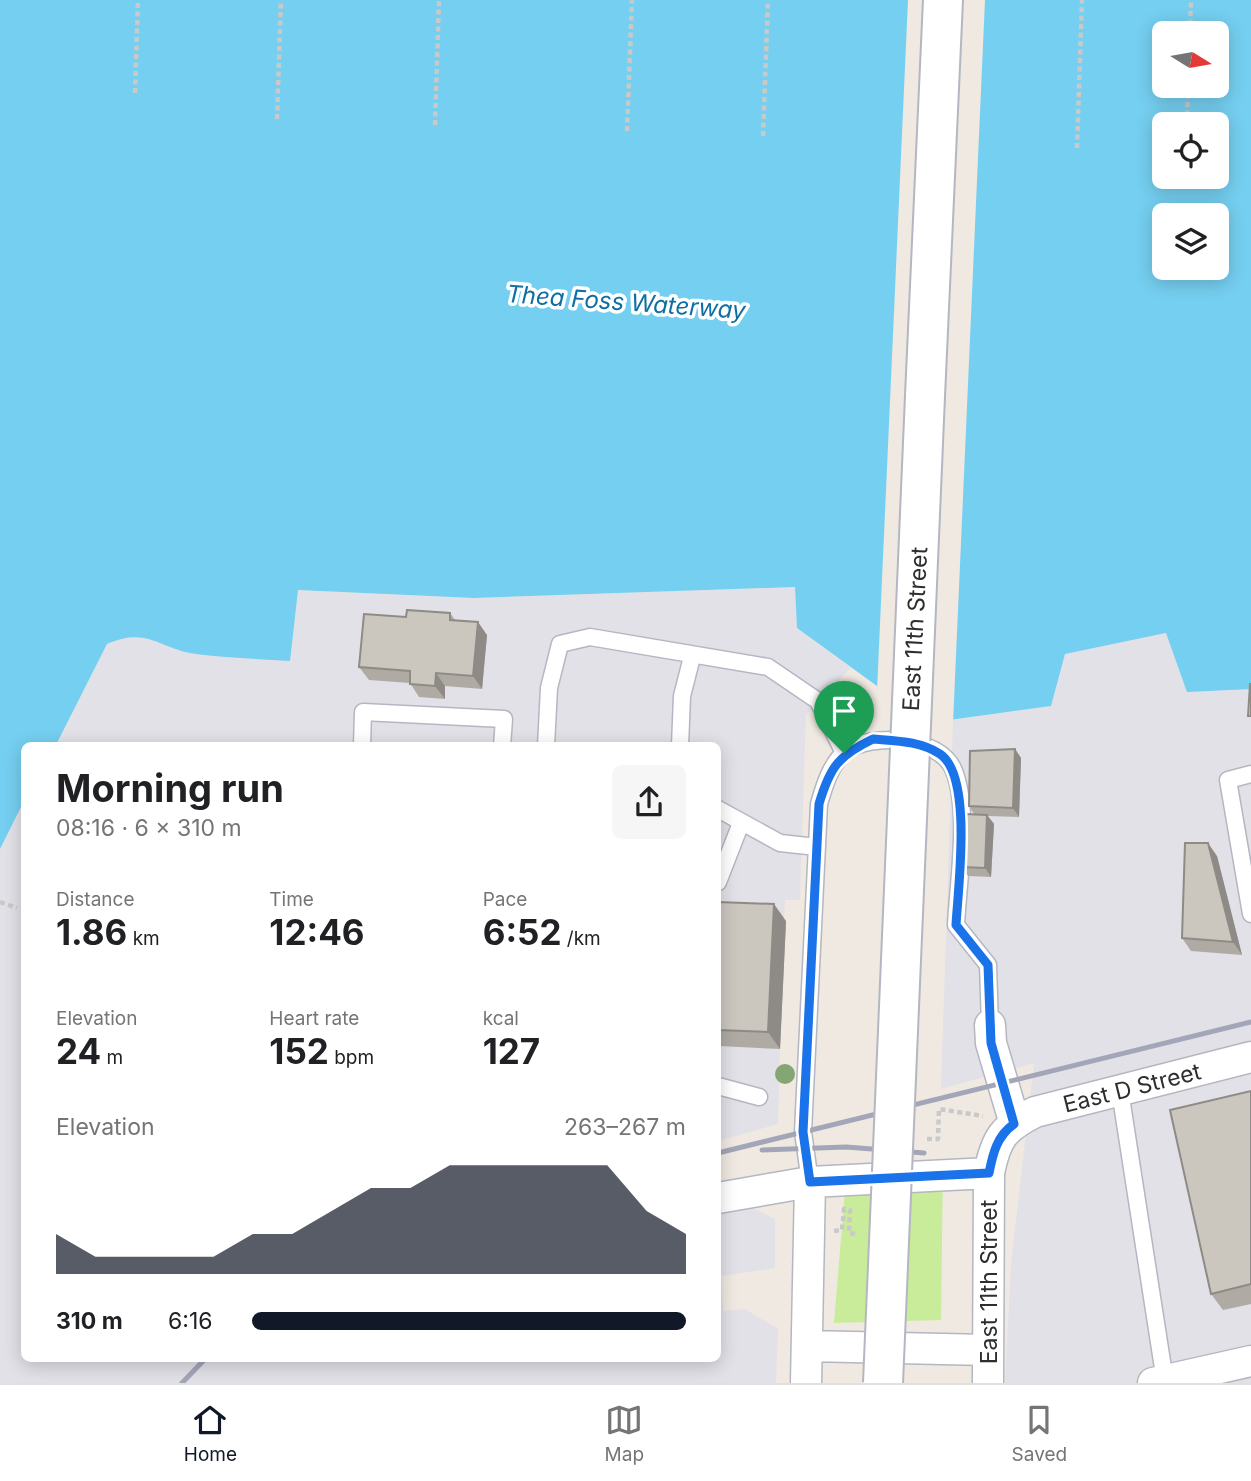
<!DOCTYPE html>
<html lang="en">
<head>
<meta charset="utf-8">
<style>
	:root { --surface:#fff; --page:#f6f6f6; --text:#202124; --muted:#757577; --line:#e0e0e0; --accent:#111827 }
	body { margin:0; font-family:Inter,sans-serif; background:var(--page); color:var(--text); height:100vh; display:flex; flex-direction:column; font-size:26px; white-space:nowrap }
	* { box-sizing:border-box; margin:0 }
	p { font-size:23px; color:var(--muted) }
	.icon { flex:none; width:38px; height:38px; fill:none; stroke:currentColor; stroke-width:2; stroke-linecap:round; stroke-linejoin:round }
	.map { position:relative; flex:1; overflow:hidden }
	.drawer { position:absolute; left:21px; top:742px; width:700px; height:620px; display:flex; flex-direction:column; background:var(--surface); border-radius:10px; box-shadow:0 4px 18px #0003 }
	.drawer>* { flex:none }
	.needle { width:46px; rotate:101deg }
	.fabs { position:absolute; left:1152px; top:21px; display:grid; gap:14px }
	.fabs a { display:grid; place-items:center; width:77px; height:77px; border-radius:10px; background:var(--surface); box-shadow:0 4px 18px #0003; font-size:35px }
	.pin { position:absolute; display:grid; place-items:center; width:60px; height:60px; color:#fff; margin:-72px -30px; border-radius:50% 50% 50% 0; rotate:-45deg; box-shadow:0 0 7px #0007 }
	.pin .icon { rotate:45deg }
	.round { display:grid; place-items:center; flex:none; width:74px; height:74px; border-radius:10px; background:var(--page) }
	.summary { display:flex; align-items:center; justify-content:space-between; height:119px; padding:0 35px }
	h1 { font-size:38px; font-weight:700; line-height:52px }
	.stats { display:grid; grid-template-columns:repeat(3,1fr); gap:10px; height:119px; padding:7px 35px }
	.stats div { display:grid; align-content:center }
	.stats b { font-size:35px; font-weight:700 }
	.stats small { font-size:19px; font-weight:400 }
	.stats p { font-size:19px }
	.chart { height:196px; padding:14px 35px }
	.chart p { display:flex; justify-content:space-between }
	.chart svg { width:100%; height:126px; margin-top:7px; fill:var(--accent); opacity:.7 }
	ul { padding:0 35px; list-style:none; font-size:23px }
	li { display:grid; grid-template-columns:112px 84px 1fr; align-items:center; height:52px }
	li i { height:18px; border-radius:9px; background:var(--accent) }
	.menu { display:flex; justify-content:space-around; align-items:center; height:98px; border-top:2px solid var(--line); background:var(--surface); font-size:19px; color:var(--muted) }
	.menu a { display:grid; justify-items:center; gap:4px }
	.menu .current { color:var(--accent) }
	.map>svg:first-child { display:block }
</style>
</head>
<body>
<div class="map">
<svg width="1251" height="1383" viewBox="0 0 1251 1383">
	<rect width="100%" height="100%" fill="#efe9e1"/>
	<path fill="#e3e1e8" d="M795,587L797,628L851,668L806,715L800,900H785L784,921L718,919V746H56L107,644L124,637L146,636L193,654L298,590L474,598Z
		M1167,633L1251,689V1383H1005L1011,1264L1034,1063L941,1089L953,720L1051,706L1064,654Z
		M24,801V1358H718V1212L747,1205L775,1219V1268L721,1276L723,1311L745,1309L778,1329L776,1383H0V849Z
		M718,1046L780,1049L778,1124L718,1141Z"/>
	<path fill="#c9ec9a" d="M943,1162L941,1320L834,1323L847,1166Z"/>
	<path fill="#75cff0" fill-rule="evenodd" d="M0,0H1251V689L1187,692L1166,633L1065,654L1051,706L928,723L797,628L795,587L474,598L298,590L290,661C259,659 227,658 196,654C159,649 148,626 107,644L56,745L24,746V801L0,849ZM1164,33H1216V86H1164ZM1164,124H1216V177H1164ZM1164,215H1216V268H1164Z"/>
	<path fill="#efe9e1" d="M908,0H985L953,723L928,727L877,691Z"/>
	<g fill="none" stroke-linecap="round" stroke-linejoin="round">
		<g stroke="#b4b7c1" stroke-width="19">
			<path id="lane" d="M362,746L363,712L504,719L502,746
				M546,746L549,688L560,644L590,637L768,667L818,701L844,753
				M680,746L682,696L692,657
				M1251,774L1228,780L1251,914
				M718,809L780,843L817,847
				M718,882L741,823
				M718,1086L759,1097
				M1120,1091L1165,1381
				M810,1182L803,1132L819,804C824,787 830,765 845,752C870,732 941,736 954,771C970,811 958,882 956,925L988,965L990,1025"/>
		</g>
		<g stroke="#b4b7c1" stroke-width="33">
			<path id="street" d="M990,1025L991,1043L1015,1124
				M718,1198L810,1182L989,1173
				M807,1346L988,1350
				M806,1383L810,1182
				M988,1383L989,1173C996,1138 1003,1128 1035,1112L1251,1057
				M1153,1383L1251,1361"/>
		</g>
		<g stroke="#b4b7c1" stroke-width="42">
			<path id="secondary" d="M925,396L943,0"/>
		</g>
		<path stroke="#c9c9c9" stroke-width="4.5" stroke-dasharray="5 3.5" stroke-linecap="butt" d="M1190,33L1191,0
			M135,93L138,0
			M277,119L281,0
			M1187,124L1188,86
			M435,125L439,0
			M627,131L632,0
			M763,136L768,0
			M1077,148L1082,0
			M0,902L17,908
			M927,1139H938L939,1109L983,1116
			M834,1231L842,1230L844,1209L850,1210L849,1233L856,1234"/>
		<use href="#lane" stroke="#fff" stroke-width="16"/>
		<use href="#street" stroke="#fff" stroke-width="30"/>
		<use href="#secondary" stroke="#fff" stroke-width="38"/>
		<path stroke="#a3a6b8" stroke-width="5" d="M762,1150L846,1147L924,1153
			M718,1153L1251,1022
			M182,1383L206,1358"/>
		<g stroke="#b4b7c1" stroke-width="42" stroke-linecap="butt">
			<path id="secondary-bridge" d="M883,1383L925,396"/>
		</g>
		<use href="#secondary-bridge" stroke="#fff" stroke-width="38"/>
	</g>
	<circle fill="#84a574" cx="785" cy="1074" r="10"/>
	<path fill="#afaba4" d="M450,613L455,620L487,635L482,689L445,686V699L419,697L410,683L369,680L359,667L406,617Z
		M1015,749L1021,758L1019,817L988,816L994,824L991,877L968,876L962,867L974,814L969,806Z
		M1217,856L1242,955L1191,951L1182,938Z
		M718,902L786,921L780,1049L718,1046Z
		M1251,1091V1304L1223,1310L1211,1294Z"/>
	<path fill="#8e8b86" d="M478,622L487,635L482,689L473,676Z
		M436,673L445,686V699L435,686Z
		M1015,749L1021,758L1019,817L1013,808Z
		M987,815L994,824L991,877L985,868Z
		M1208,843L1217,856L1242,955L1233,942Z
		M774,904L786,921L780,1049L768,1032Z"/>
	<path fill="#cbc7bf" stroke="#8e8b86" stroke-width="2" d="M407,610L450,613V620L478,622L473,676L436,673L435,686L410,684V671L359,667L364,614L406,617Z
		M1250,684H1251V716H1248Z
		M1015,749L1013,808L969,806L970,751Z
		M965,814L987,815L985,868L962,867Z
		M1185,843H1208L1233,942L1182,938Z
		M718,902L774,904L768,1032L718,1030Z
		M1251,1091V1284L1211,1294L1170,1110Z"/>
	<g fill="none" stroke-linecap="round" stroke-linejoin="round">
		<g stroke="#fff" stroke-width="14">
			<path id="route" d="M873,739C897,741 920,741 940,754C973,776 958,888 956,925L988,965L991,1043L1014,1124C997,1136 993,1153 989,1173L810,1182L803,1132L819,804C830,767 838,756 873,739Z"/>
		</g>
		<use href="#route" stroke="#1a73e8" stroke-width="9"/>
	</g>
	<g text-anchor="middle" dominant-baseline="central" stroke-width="7" stroke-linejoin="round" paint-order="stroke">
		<g font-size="23" fill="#2e2e2e" stroke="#fff">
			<text transform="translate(915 629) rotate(-87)">East 11th Street</text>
			<text transform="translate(1132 1088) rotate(-14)">East D Street</text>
			<text transform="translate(989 1282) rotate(-90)">East 11th Street</text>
		</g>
		<g font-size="24" font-style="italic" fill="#0d6fa3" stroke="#fff">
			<text transform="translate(626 302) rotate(4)">Thea Foss Waterway</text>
		</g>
	</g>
</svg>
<div class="fabs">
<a><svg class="needle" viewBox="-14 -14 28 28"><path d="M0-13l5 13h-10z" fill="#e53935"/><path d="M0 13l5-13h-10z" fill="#757577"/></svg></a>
<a><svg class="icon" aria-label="locate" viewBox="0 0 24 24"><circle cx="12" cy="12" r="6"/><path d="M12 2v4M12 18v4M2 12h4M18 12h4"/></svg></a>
<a><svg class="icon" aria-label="layers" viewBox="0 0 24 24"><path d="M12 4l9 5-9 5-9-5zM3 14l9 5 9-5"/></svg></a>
</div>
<div class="pin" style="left:844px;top:753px;background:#1e9e55"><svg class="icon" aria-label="arrive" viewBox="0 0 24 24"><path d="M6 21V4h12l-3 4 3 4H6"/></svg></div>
<section class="drawer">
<div class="summary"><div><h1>Morning run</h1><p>08:16 · 6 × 310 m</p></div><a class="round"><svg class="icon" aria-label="share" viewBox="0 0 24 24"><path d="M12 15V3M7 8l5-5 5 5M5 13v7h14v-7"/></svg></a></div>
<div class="stats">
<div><p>Distance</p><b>1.86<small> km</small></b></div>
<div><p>Time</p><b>12:46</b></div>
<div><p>Pace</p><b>6:52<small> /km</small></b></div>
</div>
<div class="stats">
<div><p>Elevation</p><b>24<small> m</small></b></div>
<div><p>Heart rate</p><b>152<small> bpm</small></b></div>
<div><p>kcal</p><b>127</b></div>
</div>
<div class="chart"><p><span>Elevation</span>263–267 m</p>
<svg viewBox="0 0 160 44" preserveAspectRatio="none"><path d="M0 44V30L10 38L20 38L30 38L40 38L50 30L60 30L70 22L80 14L90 14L100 6L110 6L120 6L130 6L140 6L150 22L160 30V44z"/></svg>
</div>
<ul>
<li><b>310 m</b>6:16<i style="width:100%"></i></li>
</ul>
</section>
</div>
<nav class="menu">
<a class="current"><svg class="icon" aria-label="home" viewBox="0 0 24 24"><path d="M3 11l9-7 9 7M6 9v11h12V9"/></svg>Home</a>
<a><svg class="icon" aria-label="map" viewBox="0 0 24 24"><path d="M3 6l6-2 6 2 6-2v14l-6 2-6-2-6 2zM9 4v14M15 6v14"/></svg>Map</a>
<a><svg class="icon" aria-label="saved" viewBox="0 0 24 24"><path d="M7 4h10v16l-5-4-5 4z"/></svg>Saved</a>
</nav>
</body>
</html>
